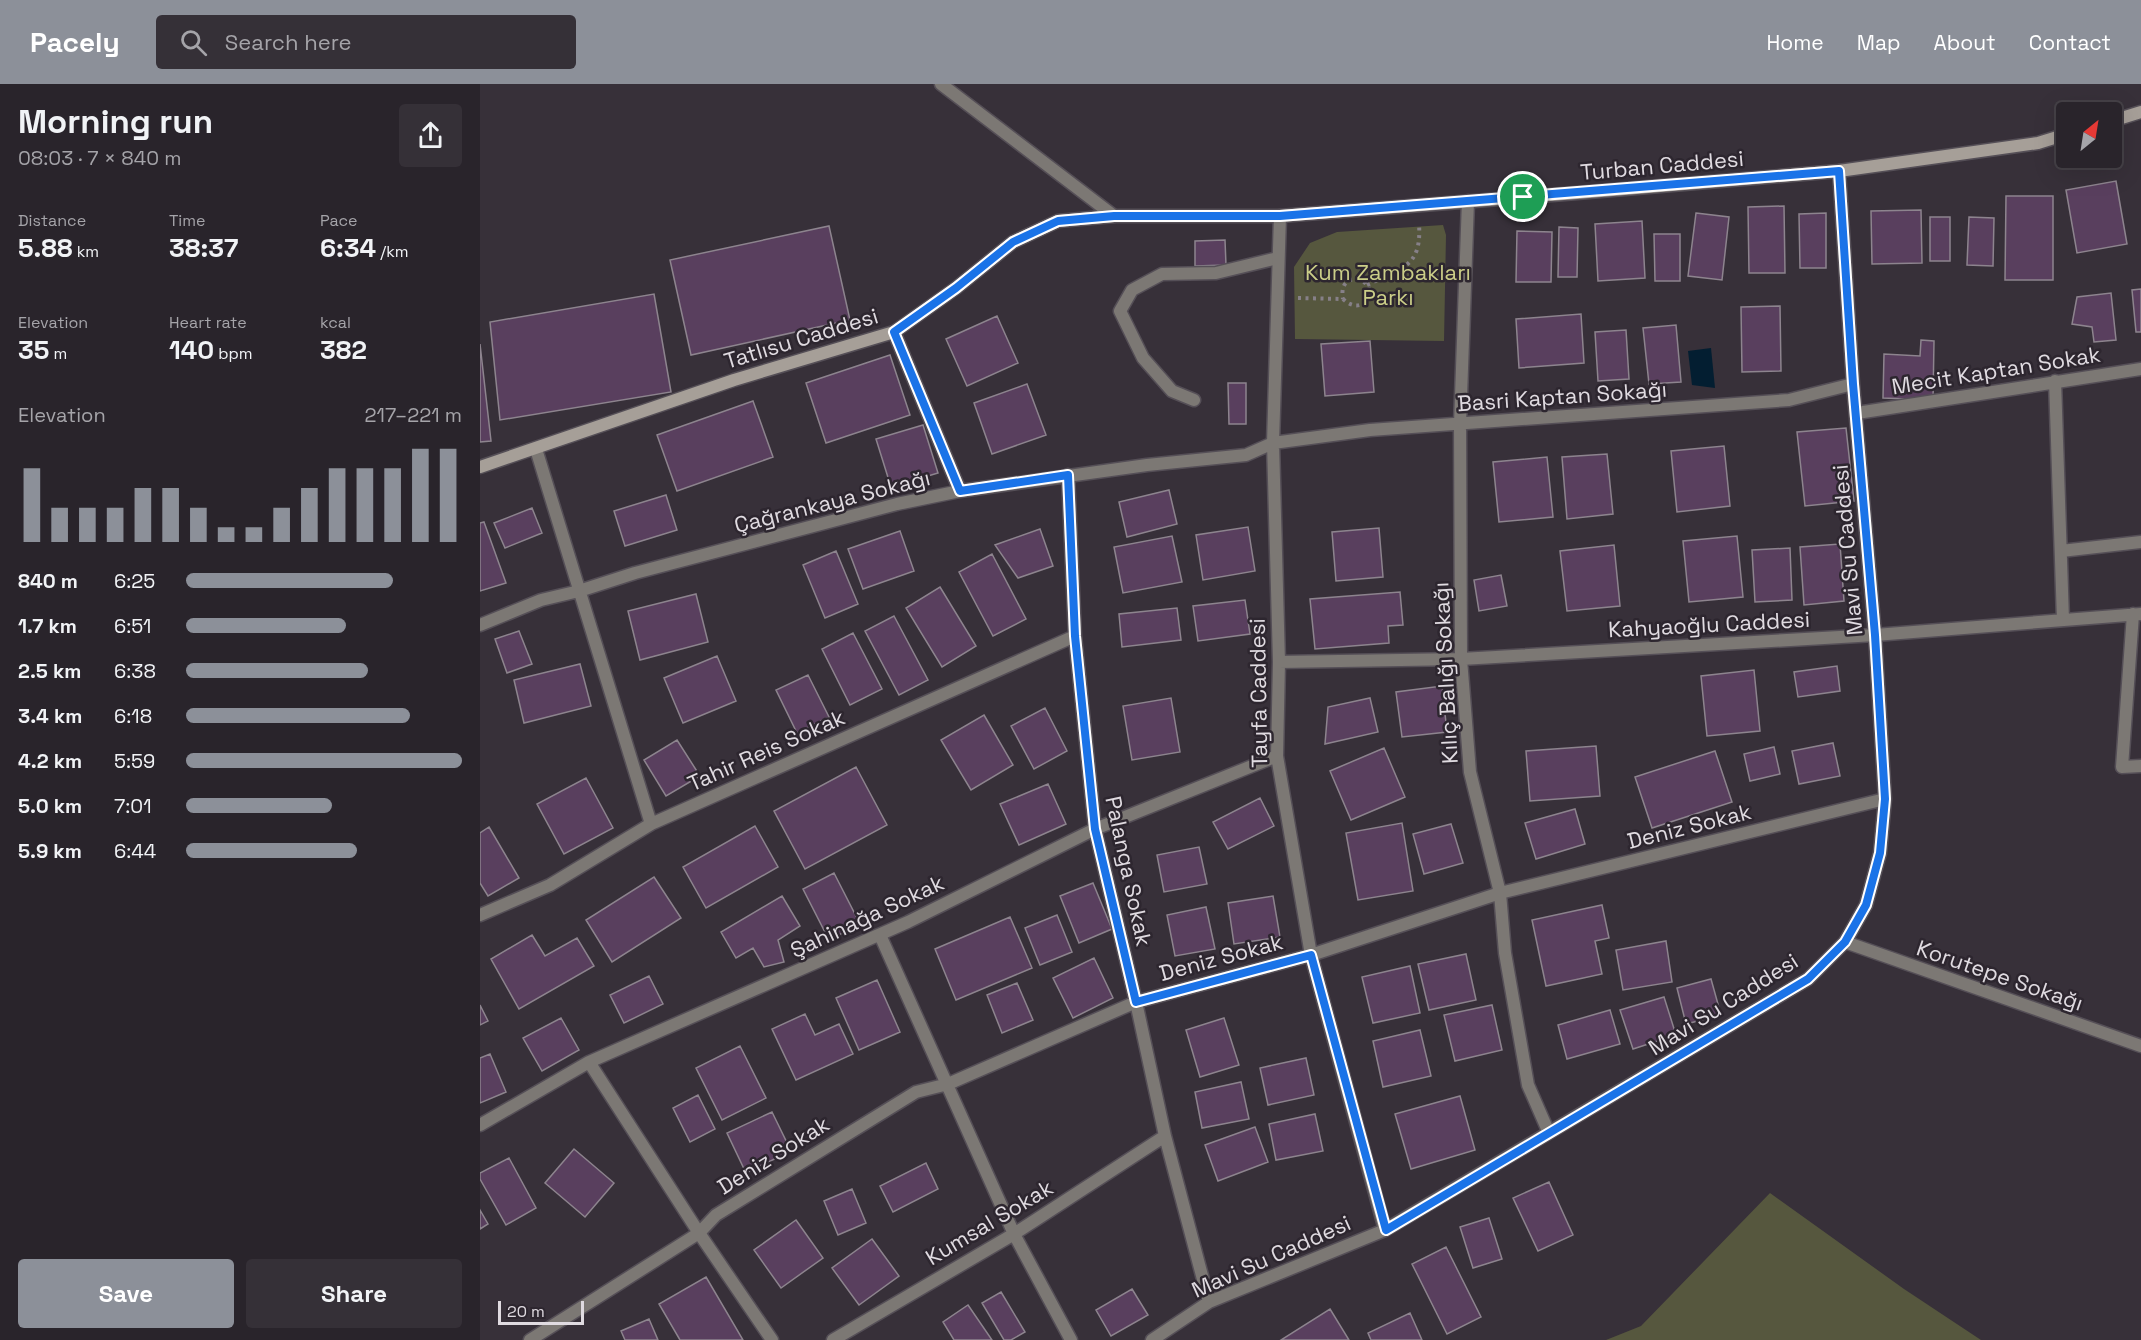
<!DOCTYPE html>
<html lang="en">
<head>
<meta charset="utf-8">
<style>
	:root { --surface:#29242b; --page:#353037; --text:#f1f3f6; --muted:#a5a4a9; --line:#454147; --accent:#8c9099 }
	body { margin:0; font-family:"Space Grotesk",sans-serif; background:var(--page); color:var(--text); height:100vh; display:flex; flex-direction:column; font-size:22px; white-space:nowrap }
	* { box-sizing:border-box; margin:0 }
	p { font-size:20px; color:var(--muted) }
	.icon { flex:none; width:33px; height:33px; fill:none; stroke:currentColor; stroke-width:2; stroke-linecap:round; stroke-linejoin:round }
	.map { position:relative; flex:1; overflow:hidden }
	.panel { display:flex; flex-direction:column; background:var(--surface); width:480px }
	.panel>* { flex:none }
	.needle { width:39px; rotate:30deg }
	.tools { position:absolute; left:1576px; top:18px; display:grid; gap:12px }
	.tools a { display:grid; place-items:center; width:66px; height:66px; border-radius:6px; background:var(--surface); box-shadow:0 6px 24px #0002,0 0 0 2px var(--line); font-size:30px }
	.scale { position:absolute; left:18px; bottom:15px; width:86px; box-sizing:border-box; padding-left:6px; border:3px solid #e0dbe1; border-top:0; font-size:16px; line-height:21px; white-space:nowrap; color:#e0dbe1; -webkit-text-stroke:4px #2d262f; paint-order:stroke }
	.pin { position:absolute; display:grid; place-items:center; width:51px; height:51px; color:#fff; margin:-26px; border:3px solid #fff; border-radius:50%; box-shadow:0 2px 6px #0007 }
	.round { display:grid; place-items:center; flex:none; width:63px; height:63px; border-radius:6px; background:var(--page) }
	.head { display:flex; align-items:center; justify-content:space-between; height:102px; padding:0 18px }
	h1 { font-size:33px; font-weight:700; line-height:45px }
	.metrics { display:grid; grid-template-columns:repeat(3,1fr); gap:9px; height:102px; padding:6px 18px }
	.metrics div { display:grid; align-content:center }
	.metrics b { font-size:26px; font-weight:700 }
	.metrics small { font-size:16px; font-weight:400 }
	.metrics p { font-size:16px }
	.chart { height:168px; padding:12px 18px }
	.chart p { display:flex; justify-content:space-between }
	.chart svg { width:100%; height:108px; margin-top:6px; stroke:var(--accent); stroke-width:6 }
	.action { display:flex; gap:12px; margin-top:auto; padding:12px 18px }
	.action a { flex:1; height:69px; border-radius:6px; background:var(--accent); color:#fff; font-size:24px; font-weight:700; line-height:69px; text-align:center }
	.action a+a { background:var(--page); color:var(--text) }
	ul { padding:0 18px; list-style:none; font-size:20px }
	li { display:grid; grid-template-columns:96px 72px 1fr; align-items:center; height:45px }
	li i { height:15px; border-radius:8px; background:var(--accent) }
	header { display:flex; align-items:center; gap:36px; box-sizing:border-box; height:84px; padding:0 30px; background:var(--accent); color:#fff }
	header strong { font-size:28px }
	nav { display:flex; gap:33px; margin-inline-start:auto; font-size:21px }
	.search { width:420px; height:54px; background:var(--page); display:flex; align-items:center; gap:15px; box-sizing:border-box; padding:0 21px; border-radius:6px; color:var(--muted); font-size:22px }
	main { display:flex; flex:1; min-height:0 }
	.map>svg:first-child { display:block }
</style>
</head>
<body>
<header>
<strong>Pacely</strong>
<div class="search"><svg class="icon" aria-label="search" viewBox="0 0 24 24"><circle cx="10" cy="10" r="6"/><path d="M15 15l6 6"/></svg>Search here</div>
<nav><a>Home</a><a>Map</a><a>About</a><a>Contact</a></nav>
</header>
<main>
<section class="panel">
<div class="head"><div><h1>Morning run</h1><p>08:03 · 7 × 840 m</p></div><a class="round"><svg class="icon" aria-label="share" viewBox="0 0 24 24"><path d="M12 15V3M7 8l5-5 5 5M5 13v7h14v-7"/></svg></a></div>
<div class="metrics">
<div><p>Distance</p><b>5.88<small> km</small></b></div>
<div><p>Time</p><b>38:37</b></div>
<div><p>Pace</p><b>6:34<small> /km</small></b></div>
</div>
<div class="metrics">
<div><p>Elevation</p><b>35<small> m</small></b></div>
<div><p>Heart rate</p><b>140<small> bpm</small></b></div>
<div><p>kcal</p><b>382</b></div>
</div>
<div class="chart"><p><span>Elevation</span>217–221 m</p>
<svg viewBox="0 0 160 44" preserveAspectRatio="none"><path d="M5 44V14M15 44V30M25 44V30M35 44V30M45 44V22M55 44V22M65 44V30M75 44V38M85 44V38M95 44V30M105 44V22M115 44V14M125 44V14M135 44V14M145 44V6M155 44V6"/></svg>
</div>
<ul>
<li><b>840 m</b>6:25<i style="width:75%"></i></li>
<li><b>1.7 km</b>6:51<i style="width:58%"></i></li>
<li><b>2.5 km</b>6:38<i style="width:66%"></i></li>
<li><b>3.4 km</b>6:18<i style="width:81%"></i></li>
<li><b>4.2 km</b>5:59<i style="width:100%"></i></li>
<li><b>5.0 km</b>7:01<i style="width:53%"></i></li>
<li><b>5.9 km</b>6:44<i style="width:62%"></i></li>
</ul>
<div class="action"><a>Save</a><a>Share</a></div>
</section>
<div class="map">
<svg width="1661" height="1256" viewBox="0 0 1661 1256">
	<rect width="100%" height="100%" fill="#373039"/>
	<path fill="#56573e" d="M963,141L966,151L964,257L815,255L814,183L830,159L857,148Z
		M1290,1109L1424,1205L1501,1256H1126L1161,1242Z"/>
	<path fill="#031e31" d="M1231,264L1235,304L1212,301L1208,267Z"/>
	<path fill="#593f5e" stroke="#8d848e" stroke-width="1.5" d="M1636,97L1647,160L1597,169L1586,106Z
		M1526,112H1573V196H1525Z
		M1304,122L1305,189H1269L1268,123Z
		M1441,126L1442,179L1392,180L1391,127Z
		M1216,129L1249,133L1242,196L1208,192Z
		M1346,129V184H1320L1319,130Z
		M1450,133H1470V177H1450Z
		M1489,133L1514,134L1513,182L1487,181Z
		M1162,137L1165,194L1118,197L1115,140Z
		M349,142L370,236L211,271L190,176Z
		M1079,143L1098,144L1097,193H1078Z
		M1037,147L1072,148L1071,198H1036Z
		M1174,150H1200V197H1175Z
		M745,156L746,181L715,182V157Z
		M1661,205V248H1656L1652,206Z
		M1631,209L1636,256L1614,258L1612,243L1592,240L1597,213Z
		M174,210L191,308L20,336L10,238Z
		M1300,222L1301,287L1262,288L1261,223Z
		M1101,230L1104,279L1039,284L1036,235Z
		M517,232L538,279L487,302L466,255Z
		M1196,241L1201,298L1169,300L1163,244Z
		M1146,246L1149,295L1118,297L1115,248Z
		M1441,256L1454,257L1453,316L1403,314L1404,270L1440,272Z
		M890,257L894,308L845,312L841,260Z
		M0,260L11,357L0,358Z
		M410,271L430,331L346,359L326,299Z
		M748,299H766V340H749Z
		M547,300L566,351L512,370L494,319Z
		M273,317L293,373L197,407L177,351Z
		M443,341L458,389L411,403L396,355Z
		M1366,344L1374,417L1325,422L1317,348Z
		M1244,362L1250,422L1197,428L1191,367Z
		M1127,370L1133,430L1087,435L1082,373Z
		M1067,373L1073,433L1019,438L1013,378Z
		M689,406L697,440L647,453L639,418Z
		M186,411L197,446L145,462L134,427Z
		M52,424L62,449L25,464L14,439Z
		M4,438L26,499L0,507V439Z
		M768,443L775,487L723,496L716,451Z
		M899,444L903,493L856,497L852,448Z
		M560,445L573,482L538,494L515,461Z
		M420,447L434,487L383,505L368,465Z
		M692,452L702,498L643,509L634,463Z
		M1257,452L1263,513L1209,518L1203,457Z
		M1360,460L1364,517L1324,521L1320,463Z
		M1134,461L1140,522L1087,527L1080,467Z
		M1310,464L1312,516L1275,518L1272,466Z
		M356,467L378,520L345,534L323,481Z
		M512,470L546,535L513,552L479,488Z
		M1021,491L1027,522L999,527L994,496Z
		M460,503L496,562L462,583L426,524Z
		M920,508L923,541L908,542L909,559L835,565L830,515Z
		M216,510L228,558L160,576L148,527Z
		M765,516L770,550L718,557L713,522Z
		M697,524L701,556L642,563L639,530Z
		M414,532L448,596L419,611L385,547Z
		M39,547L52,580L27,589L15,555Z
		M373,549L402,605L370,621L342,565Z
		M237,572L256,617L203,639L184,594Z
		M100,580L111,622L44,639L34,596Z
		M1357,582L1360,607L1318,613L1314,588Z
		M1274,586L1280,647L1227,652L1221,592Z
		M328,591L349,633L317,649L296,606Z
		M962,602L967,648L922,653L916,608Z
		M691,614L700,668L652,676L643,622Z
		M890,614L898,648L845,660L848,623Z
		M565,624L587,667L554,685L531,642Z
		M504,631L533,681L491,706L461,656Z
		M197,656L220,692L186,712L164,676Z
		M1353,659L1360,692L1319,700L1312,667Z
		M1116,662L1120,712L1050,717L1046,667Z
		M1294,663L1300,690L1270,697L1264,670Z
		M904,664L925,713L871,736L850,687Z
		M1235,667L1252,718L1172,744L1155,693Z
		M376,683L407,741L325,785L294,727Z
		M106,694L133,744L84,770L57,720Z
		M568,700L586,740L539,761L520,720Z
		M780,714L794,742L748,765L733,738Z
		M1095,725L1105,760L1056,775L1045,739Z
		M922,739L933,807L878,816L866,749Z
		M971,740L983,779L944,790L933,750Z
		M275,742L298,783L226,824L203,783Z
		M9,743L39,794L8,812L0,799V749Z
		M719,763L727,800L684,808L677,771Z
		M354,789L380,840L349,856L323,805Z
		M174,793L201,834L132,878L106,836Z
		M613,799L632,845L599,859L580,812Z
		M302,812L320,842L298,856L304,878L284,883L273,864L256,874L241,848Z
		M793,812L800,853L754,860L748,819Z
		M1122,821L1129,854L1115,857L1122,890L1066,902L1052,836Z
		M726,823L735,865L695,872L687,831Z
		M577,831L592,868L560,881L545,844Z
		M530,833L552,884L476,916L455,865Z
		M52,851L65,872L97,854L114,882L39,925L11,875Z
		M1186,857L1192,898L1143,906L1136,866Z
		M986,870L996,916L949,926L938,880Z
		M614,874L633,914L593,934L573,894Z
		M930,882L940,929L893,939L882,893Z
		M169,892L183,920L144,939L130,911Z
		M1231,895L1241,931L1206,940L1197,904Z
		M397,896L420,948L379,966L356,914Z
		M537,899L553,936L522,949L507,911Z
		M1184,913L1196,951L1153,965L1140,926Z
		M0,921L8,937L0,941Z
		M1012,921L1022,966L975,977L964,931Z
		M1130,926L1140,960L1087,975L1078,941Z
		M325,930L335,951L359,940L373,970L316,996L292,945Z
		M81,934L99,966L62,987L43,954Z
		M744,934L759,981L720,993L706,946Z
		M940,946L951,992L903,1003L893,957Z
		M260,962L286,1014L242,1036L216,984Z
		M10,970L26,1008L0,1019V974Z
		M826,974L834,1011L788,1021L780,984Z
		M761,998L769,1035L722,1044L715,1008Z
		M218,1011L235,1045L210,1058L193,1024Z
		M980,1012L995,1066L931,1085L915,1030Z
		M292,1028L311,1067L266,1089L247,1049Z
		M835,1030L843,1067L796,1076L789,1040Z
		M775,1043L788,1078L738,1097L725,1061Z
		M94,1065L134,1099L105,1133L65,1099Z
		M29,1074L56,1124L26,1141L0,1095V1089Z
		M446,1079L458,1105L413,1128L400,1102Z
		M1069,1098L1093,1151L1058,1167L1033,1114Z
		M372,1105L386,1139L358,1151L344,1117Z
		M0,1126L8,1140L0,1145Z
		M1009,1134L1022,1175L993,1184L980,1143Z
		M316,1136L343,1174L301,1204L274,1166Z
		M392,1155L419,1192L379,1221L352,1184Z
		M966,1163L1001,1233L967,1250L932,1180Z
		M226,1193L263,1256H200L179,1220Z
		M652,1205L668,1231L631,1252L616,1226Z
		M521,1208L545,1248L531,1256H524L502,1219Z
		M488,1221L512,1256H474L463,1238Z
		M850,1225L869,1256H801Z
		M930,1229L942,1256H891L888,1249Z
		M169,1235L178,1256H145L141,1247Z"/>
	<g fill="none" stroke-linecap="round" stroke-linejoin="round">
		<g stroke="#554f57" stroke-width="15">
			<path id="service" d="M461,0L634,132
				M714,316L692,307L663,274L640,227L652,206L682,190L736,189L798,174"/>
		</g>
		<g stroke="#554f57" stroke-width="15">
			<path id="minor" d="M988,117L980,340L981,575L990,688L1020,809L1025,869L1048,1001L1069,1049
				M800,132L793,359L799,578L797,672L831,871L905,1146
				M414,248L480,407
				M1575,297L1583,536
				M1377,329L1661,285
				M56,365L171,740
				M588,391L595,552L615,745L656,918L685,1052L729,1218
				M1581,467L1661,458
				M1653,530L1642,683L1661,682
				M0,541L61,516L99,507L155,489L417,420L480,407L667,381L766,371L793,359L890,346L1309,316L1373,300
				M799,578L981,575L1395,551L1661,530
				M0,831L70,801L171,740L595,552
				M400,851L534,1150L591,1256
				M1365,858L1661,962
				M109,978L219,1149L292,1256
				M0,1041L109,978L428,838L615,745L797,672
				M50,1256L219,1149L236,1131L436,1008L468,1000L656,918L831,871L1020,809L1405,715
				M353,1256L534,1150L685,1052
				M672,1256L729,1218L905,1146L1328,895L1365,858L1386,821L1400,769L1405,715L1395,551L1373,300L1359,87"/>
		</g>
		<g stroke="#554f57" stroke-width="15">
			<path id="secondary" d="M1632,37L1661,28
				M0,383L254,296L414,248L476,204L533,158L578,137L634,132H800L1097,109L1359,87L1558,59L1587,50"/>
		</g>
		<path stroke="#868088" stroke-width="4" stroke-dasharray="3 4.5" stroke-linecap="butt" d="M887,201C921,184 942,184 939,140
			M818,214L863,215C870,222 881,225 887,215C900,195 857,183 863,215"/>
		<use href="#service" stroke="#7c7874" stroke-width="12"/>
		<use href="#minor" stroke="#7c7874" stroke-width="12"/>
		<use href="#secondary" stroke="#a69f98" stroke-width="12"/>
	</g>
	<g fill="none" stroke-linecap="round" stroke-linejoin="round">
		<g stroke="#fff" stroke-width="12">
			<path id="route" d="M1359,87L1373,300L1395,551L1405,715L1400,769L1386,821L1365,858L1328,895L906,1146L831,871L656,918L615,745L595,552L588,391L480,407L414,248L476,204L533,158L578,137L634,132H800Z"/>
		</g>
		<use href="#route" stroke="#1a73e8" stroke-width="8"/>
	</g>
	<g text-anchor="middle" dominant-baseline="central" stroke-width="5" stroke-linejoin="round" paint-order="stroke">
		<g font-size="22" fill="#e0dbe1" stroke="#2d262f">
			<text transform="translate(1182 81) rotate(-5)">Turban Caddesi</text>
			<text transform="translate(321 254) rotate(-17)">Tatlısu Caddesi</text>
			<text transform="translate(1516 286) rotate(-9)">Mecit Kaptan Sokak</text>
			<text transform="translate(1082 312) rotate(-4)">Basri Kaptan Sokağı</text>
			<text transform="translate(352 417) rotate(-14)">Çağrankaya Sokağı</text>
			<text transform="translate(1367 466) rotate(-95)">Mavi Su Caddesi</text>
			<text transform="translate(1229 540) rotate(-3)">Kahyaoğlu Caddesi</text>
			<text transform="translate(965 589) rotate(-93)">Kılıç Balığı Sokağı</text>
			<text transform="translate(778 609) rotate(-91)">Tayfa Caddesi</text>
			<text transform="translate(286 666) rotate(-24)">Tahir Reis Sokak</text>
			<text transform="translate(1209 742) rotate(-14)">Deniz Sokak</text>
			<text transform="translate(649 787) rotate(78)">Palanga Sokak</text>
			<text transform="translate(387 832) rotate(-25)">Şahinağa Sokak</text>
			<text transform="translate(741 873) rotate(-15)">Deniz Sokak</text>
			<text transform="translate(1520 891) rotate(19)">Korutepe Sokağı</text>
			<text transform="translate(1243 920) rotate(-32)">Mavi Su Caddesi</text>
			<text transform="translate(293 1071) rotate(-32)">Deniz Sokak</text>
			<text transform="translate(509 1138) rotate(-31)">Kumsal Sokak</text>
			<text transform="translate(791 1172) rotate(-24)">Mavi Su Caddesi</text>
		</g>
		<g font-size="22" fill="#cbce88" stroke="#2d262f">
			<text x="908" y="188">Kum Zambakları<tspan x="908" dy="25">Parkı</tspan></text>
		</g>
	</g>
</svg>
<div class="tools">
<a><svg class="needle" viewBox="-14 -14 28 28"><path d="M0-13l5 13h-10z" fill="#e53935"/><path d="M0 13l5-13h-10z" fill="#a5a4a9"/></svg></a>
</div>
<div class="scale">20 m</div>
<div class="pin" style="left:1043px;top:113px;background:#1e9e55"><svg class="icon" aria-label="arrive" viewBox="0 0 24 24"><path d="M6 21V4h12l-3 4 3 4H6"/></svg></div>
</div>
</main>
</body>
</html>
